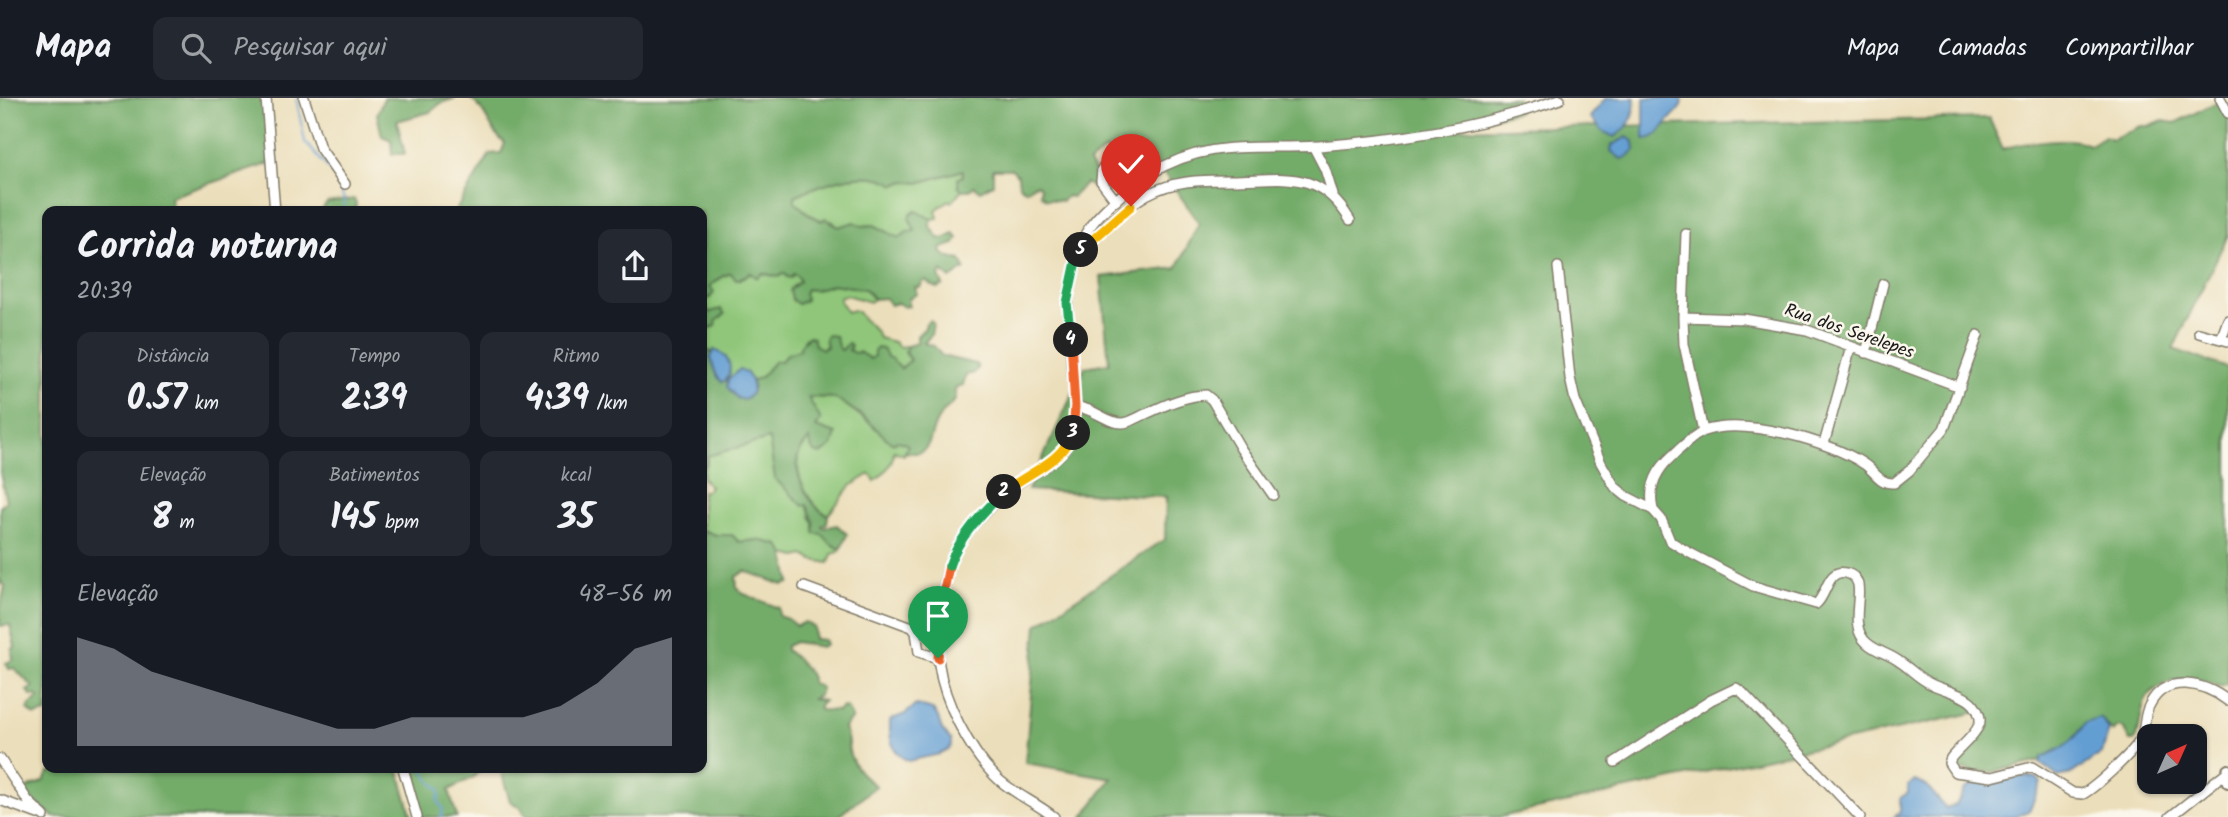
<!DOCTYPE html>
<html lang="pt">
<head>
<meta charset="utf-8">
<style>
	:root { --surface:#171b24; --page:#242831; --text:#f1f3f6; --muted:#9ea1a6; --line:#363941; --accent:#8c9099 }
	body { margin:0; font-family:Kalam,sans-serif; background:var(--page); color:var(--text); height:100vh; display:flex; flex-direction:column; font-size:26px; white-space:nowrap }
	* { box-sizing:border-box; margin:0 }
	p { font-size:23px; color:var(--muted) }
	.icon { flex:none; width:38px; height:38px; fill:none; stroke:currentColor; stroke-width:2; stroke-linecap:round; stroke-linejoin:round }
	.map { position:relative; flex:1; overflow:hidden }
	.drawer { position:absolute; left:42px; top:108px; width:665px; height:567px; display:flex; flex-direction:column; background:var(--surface); border-radius:14px; box-shadow:0 2px 5px #0004 }
	.drawer>* { flex:none }
	.needle { width:46px; rotate:45deg }
	.fabs { position:absolute; left:2137px; top:626px; display:grid; gap:14px }
	.fabs a { display:grid; place-items:center; width:70px; height:70px; border-radius:14px; background:var(--surface); box-shadow:0 2px 5px #0004; font-size:35px }
	.pin { position:absolute; display:grid; place-items:center; width:60px; height:60px; color:#fff; margin:-72px -30px; border-radius:50% 50% 50% 0; rotate:-45deg; box-shadow:0 0 7px #0007 }
	.pin .icon { rotate:45deg }
	.km { position:absolute; width:35px; height:35px; margin:-18px; border-radius:50%; background:#222; color:#fff; font-size:19px; line-height:35px; text-align:center }
	.round { display:grid; place-items:center; flex:none; width:74px; height:74px; border-radius:14px; background:var(--page) }
	.summary { display:flex; align-items:center; justify-content:space-between; height:119px; padding:0 35px }
	h1 { font-size:38px; font-weight:800; line-height:52px }
	.figures { display:grid; grid-template-columns:repeat(3,1fr); gap:10px; height:119px; padding:7px 35px }
	.figures div { display:grid; align-content:center; border-radius:14px; background:var(--page); text-align:center }
	.figures b { font-size:35px; font-weight:800 }
	.figures small { font-size:19px; font-weight:400 }
	.figures p { font-size:19px }
	.chart { height:196px; padding:14px 35px }
	.chart p { display:flex; justify-content:space-between }
	.chart svg { width:100%; height:126px; margin-top:7px; fill:var(--accent); opacity:.7 }
	header { display:flex; align-items:center; gap:42px; box-sizing:border-box; height:98px; padding:0 35px; background:var(--surface); border-bottom:2px solid var(--line) }
	header strong { font-size:33px }
	nav { display:flex; gap:38px; margin-inline-start:auto; font-size:24px }
	.search { width:490px; height:63px; background:var(--page); display:flex; align-items:center; gap:18px; box-sizing:border-box; padding:0 24px; border-radius:14px; color:var(--muted); font-size:26px }
	.map>svg:first-child { display:block }
</style>
</head>
<body>
<header>
<strong>Mapa</strong>
<div class="search"><svg class="icon" aria-label="search" viewBox="0 0 24 24"><circle cx="10" cy="10" r="6"/><path d="M15 15l6 6"/></svg>Pesquisar aqui</div>
<nav><a>Mapa</a><a>Camadas</a><a>Compartilhar</a></nav>
</header>
<div class="map">
<svg width="2228" height="719" viewBox="0 0 2228 719">
	<rect width="100%" height="100%" fill="#fbf7ec"/>
	<filter id="ink" filterUnits="userSpaceOnUse"><feTurbulence type="fractalNoise" baseFrequency=".0143" numOctaves="2"/><feDisplacementMap in="SourceGraphic" scale="14" xChannelSelector="R" yChannelSelector="G"/><feConvolveMatrix kernelMatrix="1 2 1 2 8 2 1 2 1" color-interpolation-filters="sRGB"/></filter>
	<filter id="wash" filterUnits="userSpaceOnUse"><feTurbulence type="fractalNoise" baseFrequency=".00686" numOctaves="4" result="noise"/><feDisplacementMap in="SourceGraphic" scale="28" xChannelSelector="R" yChannelSelector="G"/><feGaussianBlur stdDeviation="1.57" result="paint"/><feColorMatrix in="noise" values="0 0 0 0 0 0 0 0 0 0 0 0 0 0 0 0 0 1.4 0 .05"/><feComposite in="paint" operator="in"/></filter>
	<g filter="url(#wash)">
		<rect width="100%" height="100%" fill="#ebdeba"/>
		<path fill="#8fc679" stroke="#56714a" stroke-width="2" d="M964,72L958,88L962,92L951,104L949,102L936,112L938,120L932,121L916,113L910,117L915,133L899,140L874,127L862,128L855,124L838,129L832,123C816,123 807,115 795,104V98C822,85 869,68 895,87L905,83L918,85Z
			M731,175L739,182C749,172 764,175 776,179L781,175L796,177L800,183L791,190L804,195L806,191L815,192L833,186L865,191L874,201L870,204L846,197L840,199V203L847,214L853,212L858,214C864,225 875,227 879,240L894,244L899,249L907,248L905,254L910,262L901,272L874,258L870,261L859,254L854,256L849,252L838,251L836,241L822,251L815,247L813,240H805L800,252L787,256L781,263H775L761,279L752,283L747,275L732,278L726,282L730,275L714,252L711,255L703,249L705,244L702,233L716,228V214L706,215L702,203L711,199L710,188L724,178Z
			M808,299L834,300L843,305L883,335L908,347L904,357L894,353C893,365 884,376 875,383L870,376L851,388L828,417C810,409 795,379 798,359C799,352 806,345 810,340L836,336L815,329Z
			M769,341L773,360L807,407L811,415L810,419L831,446L841,451L839,454L832,456L829,465L813,462L804,457L797,459L785,456L779,447L758,442L739,444L732,437H716L702,432V393H706L710,388L702,380V370L707,365V358Z"/>
		<path fill="#73ab69" stroke="#486442" stroke-width="2" d="M0,0H264L271,65L170,99L173,114H47V615L35,618L28,612L30,607L39,600L37,597L32,598L27,593L33,589L14,570L9,571L6,565L13,562L12,552L15,549L10,527L0,528V511L5,488L2,484L0,486V409L6,403L0,375Z
			M384,0H456L441,5L430,14L397,23L405,56H392L391,42L382,38L377,16Z
			M469,0H1517L1519,13L1445,31L1608,28L1627,0L1617,28L1989,20L2003,51C2024,44 2071,37 2090,47L2104,38L2112,41L2141,28H2150L2163,23L2175,25L2217,4L2228,19V137L2173,251L2228,270V586L2221,589C2198,579 2163,576 2147,600C2140,610 2141,627 2137,639L2134,643H2130L2123,630L2118,629L2113,634L2101,620L2063,652L2043,659L2040,663L1993,674H1976L1955,670L1953,665L1981,631L1982,613L1500,719H1083L1112,680L1025,665L1037,527L1165,441L1166,399L1028,392L1085,269L1109,265L1101,179L1177,170L1199,125L1160,69L1122,95C1121,78 1117,64 1106,51L1089,65C1096,75 1100,85 1106,96L1104,98L1086,85L1072,99L1067,98L1062,103L1046,101L1040,96V89L1036,86L1026,92L1019,87L1018,78L1012,71H993V86L980,93L974,88L970,92H962L958,88V80L963,78V72L918,85L905,83L895,87C869,68 822,85 795,98V104L811,118L822,123L825,120L838,129L855,124L862,128L874,127L899,140L907,134L915,133L909,120L910,117L916,113L932,121L930,128L939,140L944,141L954,136L958,140L955,146L942,150L941,154L950,160L961,162L965,171L950,181L942,173L939,178L943,187L937,190L926,183H923L920,189H915L917,196L908,201L909,208L904,209L898,205L890,207L885,200L874,201L865,191L833,186L815,192L806,191L804,195L806,202L798,206L792,202L790,192L800,183L796,177L793,176L791,180L787,179L784,175L779,179L762,175L757,180L751,175L736,182L731,175L723,178L710,188L714,194L711,199L703,203L707,209V215L721,211L725,216L717,222L716,228L702,233V114H455L490,56L501,55L505,45C489,34 488,12 469,0Z
			M354,101L356,106L355,114H321L327,105Z
			M930,222L933,225L931,237L924,245L934,248L942,258L976,266L978,270L974,275L966,277L963,287L957,289L955,292L956,301C950,308 941,315 937,323C928,339 933,360 905,354L908,347L899,343L891,345L864,319L843,305L834,300L808,299L821,322L816,329L836,336L832,348L821,356C810,354 812,349 809,341C806,345 801,350 799,355C791,374 810,409 828,417L827,425L822,428L824,430L837,427L847,436L841,451L831,446L822,436L814,435V425L807,407L803,408L775,381L769,341L707,358V364L702,370V239L705,244L703,249L711,255L722,283L728,282L727,289H753L752,283L761,279L775,263H781L787,256L799,252L801,247L809,238L813,240L815,247L822,251L827,249L825,240L828,237L835,238L839,251L842,252L848,245L851,248L849,252L854,255L859,254L870,261L874,258V252L877,250L883,251L887,259L892,261L901,271L910,262L905,254L907,248L917,245V238L925,230L926,225Z
			M702,432L716,437H732L739,444L758,442L779,447L785,456L790,485L783,487L745,473L736,479L737,490L744,496L779,510V518L788,521L796,528L805,524L814,529V541L824,542L826,546L821,549L795,544L786,548V552C797,561 810,571 812,585L818,587L821,590L819,597L812,601L824,603L819,608V612L839,613L842,609L847,610L852,620L844,630C849,639 847,648 850,657C855,671 864,680 876,688L837,719H526L521,710L510,703L500,670H702Z
			M59,670H398L412,719H54L29,699L25,691L44,683L48,675Z
			M408,670H478L479,673L474,679L449,692L457,719H422Z"/>
		<path fill="#639ed3" stroke="#405d78" stroke-width="2" d="M1606,0H1635C1635,17 1630,31 1614,39L1602,33L1590,19Z
			M1644,0H1682C1682,11 1678,12 1671,20C1661,30 1660,40 1644,41Z
			M1627,39L1634,44L1635,52L1626,60L1621,61L1611,53L1612,47Z
			M714,252C729,256 734,270 726,282L722,284L717,278L710,259Z
			M740,271L747,275C753,285 756,296 744,302L737,300L727,289L728,282Z
			M916,607L933,612L938,619L942,632L951,642V647L948,652L940,656L908,663C891,654 889,640 890,622L905,616Z
			M2101,620L2109,632L2102,655L2071,676L2058,679L2040,665L2042,659C2063,651 2074,644 2085,625Z
			M2026,678L2037,680L2041,685L2029,713L2015,719H1894L1900,714V700L1908,695V688L1915,683L1927,688L1946,710L1956,707L1965,691L1973,686Z"/>
		<g fill="none" stroke-linecap="round" stroke-linejoin="round">
			<path stroke="#639ed3" stroke-width="2" d="M296,0L305,44L334,77
				M338,84L344,102L345,114
				M422,670L431,684L439,691L440,698L437,701L443,711L441,719"/>
		</g>
	</g>
	<g filter="url(#ink)">
		<g fill="none" stroke-linecap="round" stroke-linejoin="round">
			<g stroke="#847d6b" stroke-width="12">
				<path id="minor" d="M266,0L275,114
					M304,0L320,50L345,86
					M2220,0L2228,15
					M1313,48L1325,71L1333,97
					M1102,71L1101,83L1116,103
					M1686,136L1683,219L1684,246L1703,333
					M1080,153C1101,134 1122,111 1146,97C1174,82 1200,82 1231,82C1282,82 1318,69 1350,122
					M1558,169L1570,280L1575,302L1601,365L1615,389L1626,398L1653,412L1661,421L1670,443L1688,454L1753,488L1816,506C1827,498 1827,470 1846,475C1874,481 1843,524 1867,545C1877,554 1890,556 1900,564C1911,571 1919,581 1931,586C1943,592 1965,596 1974,607C1978,612 1982,621 1979,627C1974,639 1959,650 1951,660L1949,665L1955,674L1992,679L2032,669L2073,695L2083,696C2097,688 2130,657 2139,644C2146,633 2143,619 2149,608C2165,574 2205,585 2228,603
					M1683,219L1744,221L1807,232L1960,289
					M2199,235L2228,243
					M2221,241L2228,222
					M1866,255L1883,186
					M1075,309C1093,309 1106,325 1122,325C1130,325 1140,318 1148,315C1165,307 1187,297 1206,297L1212,302L1241,351L1273,397
					M1824,346L1851,249
					M1653,412C1649,393 1653,378 1667,363C1674,356 1695,336 1704,333C1744,319 1830,343 1864,366C1875,373 1879,386 1894,385L1909,373L1944,331L1978,237
					M804,489L912,529L916,534L919,554L938,560
					M0,661L28,703L44,718
					M1615,664L1711,602L1736,590L1743,595L1860,719
					M403,670L417,719
					M0,702L38,716
					M1054,719C1036,704 1011,695 995,678C969,652 944,603 939,567C936,549 939,530 941,513C943,495 945,477 952,460C961,437 983,416 1000,399C1021,377 1061,369 1072,338C1079,318 1074,293 1072,273C1071,251 1068,228 1068,207C1067,197 1071,187 1073,177C1076,163 1079,150 1085,137C1096,115 1130,89 1150,76C1208,40 1256,52 1319,48C1401,42 1483,29 1560,1
					M2170,719L2227,674"/>
			</g>
			<g stroke="#847d6b" stroke-width="14">
				<path id="major" d="M2228,672L2226,679L2228,684"/>
			</g>
			<use href="#minor" stroke="#fff" stroke-width="9"/>
			<use href="#major" stroke="#fff" stroke-width="10"/>
		</g>
	</g>
	<g fill="none" stroke-linecap="round" stroke-linejoin="round" filter="url(#ink)">
		<g stroke="#fff" stroke-width="14">
			<path id="split-1" d="M938,560L943,497L949,468"/>
		</g>
		<g stroke="#fff" stroke-width="14">
			<path id="split-2" d="M949,468C958,440 983,414 1004,394"/>
		</g>
		<g stroke="#fff" stroke-width="14">
			<path id="split-3" d="M1004,394C1028,374 1061,365 1073,335"/>
		</g>
		<g stroke="#fff" stroke-width="14">
			<path id="split-4" d="M1071,242L1075,309L1073,335"/>
		</g>
		<g stroke="#fff" stroke-width="14">
			<path id="split-5" d="M1071,242L1067,205L1078,154L1081,152"/>
		</g>
		<g stroke="#fff" stroke-width="14">
			<path id="split-6" d="M1081,152L1131,108"/>
		</g>
		<use href="#split-1" stroke="#f0652b" stroke-width="9"/>
		<use href="#split-2" stroke="#22a559" stroke-width="9"/>
		<use href="#split-3" stroke="#f5b400" stroke-width="9"/>
		<use href="#split-4" stroke="#f0652b" stroke-width="9"/>
		<use href="#split-5" stroke="#22a559" stroke-width="9"/>
		<use href="#split-6" stroke="#f5b400" stroke-width="9"/>
	</g>
	<g text-anchor="middle" dominant-baseline="central" stroke-width="5" stroke-linejoin="round" paint-order="stroke">
		<g font-size="18" fill="#1c1c1c" stroke="#fbf7ec">
			<text transform="translate(1849 234) rotate(19)">Rua dos Serelepes</text>
		</g>
	</g>
</svg>
<div class="fabs">
<a><svg class="needle" viewBox="-14 -14 28 28"><path d="M0-13l5 13h-10z" fill="#e53935"/><path d="M0 13l5-13h-10z" fill="#9ea1a6"/></svg></a>
</div>
<div class="pin" style="left:938px;top:560px;background:#1e9e55"><svg class="icon" aria-label="arrive" viewBox="0 0 24 24"><path d="M6 21V4h12l-3 4 3 4H6"/></svg></div>
<div class="pin" style="left:1131px;top:108px;background:#d93025"><svg class="icon" aria-label="check" viewBox="0 0 24 24"><path d="M5 12l5 5 9-10"/></svg></div>
<b class="km" style="left:1004px;top:394px">2</b>
<b class="km" style="left:1073px;top:335px">3</b>
<b class="km" style="left:1071px;top:242px">4</b>
<b class="km" style="left:1081px;top:152px">5</b>
<section class="drawer">
<div class="summary"><div><h1>Corrida noturna</h1><p>20:39</p></div><a class="round"><svg class="icon" aria-label="share" viewBox="0 0 24 24"><path d="M12 15V3M7 8l5-5 5 5M5 13v7h14v-7"/></svg></a></div>
<div class="figures">
<div><p>Distância</p><b>0.57<small> km</small></b></div>
<div><p>Tempo</p><b>2:39</b></div>
<div><p>Ritmo</p><b>4:39<small> /km</small></b></div>
</div>
<div class="figures">
<div><p>Elevação</p><b>8<small> m</small></b></div>
<div><p>Batimentos</p><b>145<small> bpm</small></b></div>
<div><p>kcal</p><b>35</b></div>
</div>
<div class="chart"><p><span>Elevação</span>48–56 m</p>
<svg viewBox="0 0 160 44" preserveAspectRatio="none"><path d="M0 44V6L10 10L20 18L30 22L40 26L50 30L60 34L70 38L80 38L90 34L100 34L110 34L120 34L130 30L140 22L150 10L160 6V44z"/></svg>
</div>
</section>
</div>
</body>
</html>
